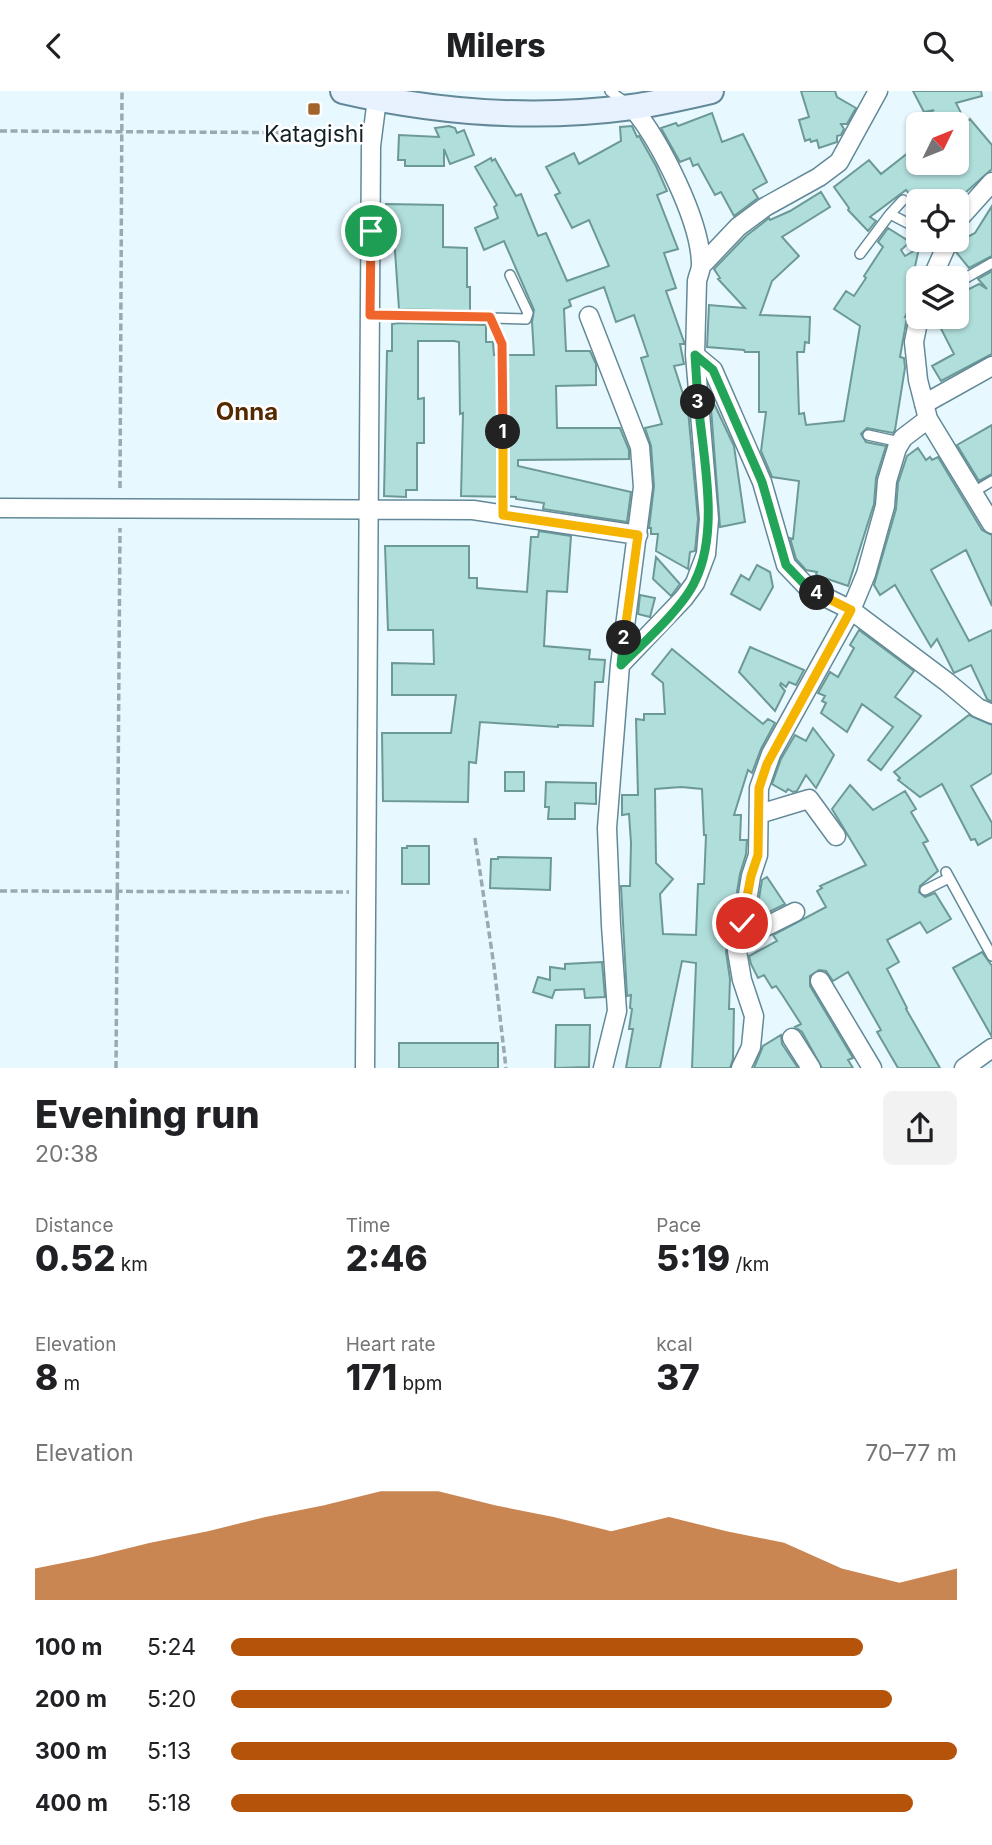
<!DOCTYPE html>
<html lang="en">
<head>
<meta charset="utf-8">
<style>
	:root { --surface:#fff; --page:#f2f2f2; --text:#202124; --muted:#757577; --accent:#b45309 }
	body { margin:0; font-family:Inter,sans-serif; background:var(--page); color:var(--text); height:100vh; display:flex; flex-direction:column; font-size:26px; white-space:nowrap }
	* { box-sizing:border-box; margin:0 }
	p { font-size:23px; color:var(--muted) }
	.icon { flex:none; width:38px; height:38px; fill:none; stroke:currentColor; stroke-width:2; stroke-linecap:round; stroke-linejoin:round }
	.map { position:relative; height:977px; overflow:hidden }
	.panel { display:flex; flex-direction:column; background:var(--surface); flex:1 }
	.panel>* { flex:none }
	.needle { width:46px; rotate:47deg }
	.controls { position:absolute; left:906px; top:21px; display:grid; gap:14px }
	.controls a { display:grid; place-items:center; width:63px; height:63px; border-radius:10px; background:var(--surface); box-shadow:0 2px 5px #0004; font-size:35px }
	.pin { position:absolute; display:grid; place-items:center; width:60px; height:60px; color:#fff; margin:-30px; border:4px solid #fff; border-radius:50%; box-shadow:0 2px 7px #0007 }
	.km { position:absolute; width:35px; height:35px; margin:-18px; border-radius:50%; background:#222; color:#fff; font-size:19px; line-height:35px; text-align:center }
	.round { display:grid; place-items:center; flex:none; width:74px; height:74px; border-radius:10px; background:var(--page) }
	.summary { display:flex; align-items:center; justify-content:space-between; height:119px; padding:0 35px }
	h1 { font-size:38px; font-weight:800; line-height:52px }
	.figures { display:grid; grid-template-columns:repeat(3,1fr); gap:10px; height:119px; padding:7px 35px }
	.figures div { display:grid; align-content:center }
	.figures b { font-size:35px; font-weight:800 }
	.figures small { font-size:19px; font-weight:400 }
	.figures p { font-size:19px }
	.chart { height:196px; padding:14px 35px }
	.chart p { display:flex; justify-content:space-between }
	.chart svg { width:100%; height:126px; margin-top:7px; fill:var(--accent); opacity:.7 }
	ul { padding:0 35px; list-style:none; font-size:23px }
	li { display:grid; grid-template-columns:112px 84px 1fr; align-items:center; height:52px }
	li i { height:18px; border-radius:9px; background:var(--accent) }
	header { display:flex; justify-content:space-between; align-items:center; height:91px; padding:0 35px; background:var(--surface); font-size:32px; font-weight:800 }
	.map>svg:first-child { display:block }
</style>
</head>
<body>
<header><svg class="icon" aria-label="back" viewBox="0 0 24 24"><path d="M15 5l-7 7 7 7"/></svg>Milers<svg class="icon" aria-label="search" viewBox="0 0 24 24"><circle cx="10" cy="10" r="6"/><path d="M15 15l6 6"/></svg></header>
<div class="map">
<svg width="992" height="977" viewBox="0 0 992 977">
	<rect width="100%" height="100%" fill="#e8f8ff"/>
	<path fill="#b0dedb" stroke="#6c9996" stroke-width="2" fill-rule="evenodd" d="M801,0H835L837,6L856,17L847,33H841L844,38L841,44L837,45V51L819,57L817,49L811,51L810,48L805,50L799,29L809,26Z
		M913,0H981L982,5L956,12L966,32L970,28L992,54V78L956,110H915L906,99L870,126L876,130L868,140L848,119L849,117L834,96L869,69L881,83L913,58L919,65V72H957V39L964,33H915L934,19L924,21Z
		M712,22L722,51L743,43L767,91L753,99L758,107L734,125L721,101L715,104L698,73L693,75L690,67L680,71L661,37L676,32L678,35Z
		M449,35L455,37L457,42L464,39L474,64L450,73L444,58V75H405V69H398L399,44L439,46L435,37Z
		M632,35L637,46L639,45L656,75L667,100L657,104L678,158L664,162L676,197L666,200L684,251V253H680L684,273L674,275L685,309L687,308L698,428L695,460L690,461L688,478L656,460L658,443H651V437H649L654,395L651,355L645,337L662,333L641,267L648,265L634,224L616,231L604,196L569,209L571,215L564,218L566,260H590L596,273V294L556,295L557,337H620L629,359V368L518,369V375L631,401L627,431L543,418L544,412L516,408V406L461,405L463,322L460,323L459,251L454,250H418V308L424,307V352H417V399H406V406L384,405L387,260H392V233L399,232L486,234V251H493L494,264H534L532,231L534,219L504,150L484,159L475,137L498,127L494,116L497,114L475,76L491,67L492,70L495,68L516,105L521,103L538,145L546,142L567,190L609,175L589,129L572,137L555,104L560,102L546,76L574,62L579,73L621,50L620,36Z
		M821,101L830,116L782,146L799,165L772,190L760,224L810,226L809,252L805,251L804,261H797L799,323L804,322L806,334L844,330L860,235L834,218L846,200L854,205L866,187L864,185L883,156L878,151L888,137L910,151L901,159L905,165L919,157L910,199L911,200L908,220L905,226H907L900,266L904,267L905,277L895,339L893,342L867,337L861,343L866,351L886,355L876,387L874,413L848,495L819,485L816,483L817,481L806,479L796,468L790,447L793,448L799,390L772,386L761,360L766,321H759V261H745L744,259L707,256L709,214L745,217L718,188L720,187L714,178L746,145L769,127L770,129L790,120Z
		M386,113L443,114V156L467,157V196H470V220L399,218L394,146H386Z
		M992,115V165L969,177L956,161L960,150L975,142Z
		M992,180V263L941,290L932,275L954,263L935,226H957V204L979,193L987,198L978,188Z
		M710,304L734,355L745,431L720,436Z
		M992,334V383L979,390L957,354Z
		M918,357L926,369L930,366L932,369L938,366L982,439L992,444V515L966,459L931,479L969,550L992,539V611L987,608L971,574L954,582L937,548L931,556L895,494L880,504L874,494L896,418L898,392L907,365Z
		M539,440L571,445L567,501L547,500L544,555L590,559L589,568L605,569L603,591H595L593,635L558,634V636L480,631L476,672L469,671L468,711L383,710L382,642H451L456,604H392V572L434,573L433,539H388L385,455H469V487H477V497L527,501L531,446H538Z
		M656,466L680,493L671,505L653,488Z
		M757,474L770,481L773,496L760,519L731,503L741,484L749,489Z
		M640,504L655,507L650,526L638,523Z
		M859,539L914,580L895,606L921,625L881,679L868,669L893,636L862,613L847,641L821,622L826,612L822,610L825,605L818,602L830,581L838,586L854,557L850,554Z
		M750,556L804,579L796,594L789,591L786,596L781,592L780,594L785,600L775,620L739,581Z
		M672,558L763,633L768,628L775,632L761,658L752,682L748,679L734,724H741L740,749H747L746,763L740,783L734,819H730L726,861L730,888L729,918H734L733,968L730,977H692L696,872L682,870L660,977H626L633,938H629L632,918L630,917L631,904L627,905L621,795H630L631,752L629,723L622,724V704H638L636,628L644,629V623H665L663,592L652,583ZM681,696L702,698L704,744H706L704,793H698L696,844L663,843L660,803L673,788L656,772L655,698Z
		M969,624L992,634V682L971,695L992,732V746L978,754L975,748L971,749L942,693L920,706L898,689L900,687L894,681Z
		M813,637L834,664L816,697L806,684L797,700L793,701L788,698L786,701L772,693L781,668L795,644L806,650Z
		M505,681H524V700H505Z
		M546,691L596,692V713L575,712V728H548L549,716H545Z
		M850,694L873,719L905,700L916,718L911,721L928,750L923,752L938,780L920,795L919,801L925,806L935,802L951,828L927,842L920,831L887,849L899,871L887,878L907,917L906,918L940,977H898L877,941L881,939L848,881L833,890L826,880L819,879L810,885V895L853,967L848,969L853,977H822L802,941L795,936L801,933L783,905L776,895L772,897L764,884L758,887L751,873L749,865L777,850L773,844L826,816L817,800L822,797L820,795L866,774L832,718Z
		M407,755H429V793H402V757H407Z
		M498,766L551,767L550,799L490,797L491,768H498Z
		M767,786L785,813L761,825L757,820L762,789Z
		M982,861L992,875V946L953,877Z
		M602,871L605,906L585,907L584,898L555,899L552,907L533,901L538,886L550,889V876L565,878V873Z
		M556,934H590L589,976L555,977Z
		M781,944L782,953L798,977H754L763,955Z
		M399,952H498V977H399Z"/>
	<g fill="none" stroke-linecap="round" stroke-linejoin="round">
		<g stroke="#638998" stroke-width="12">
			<path id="lane" d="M610,0L625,11
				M890,123L903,109
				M860,163L890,123L919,138
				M957,192L992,172
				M370,224L526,228L528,222L510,184
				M868,344L900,351
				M972,402L992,390
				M946,781L992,865
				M925,799L949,787"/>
		</g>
		<g stroke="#638998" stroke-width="21">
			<path id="street" d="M957,130L992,91
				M701,175L738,136L765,116L819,86L839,71L878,0
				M932,187L949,149
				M589,225L640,356L643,396L620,574
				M919,226L914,251L918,289L928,328L992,433
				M695,264L713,279L762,391L786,474L809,498L851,519L947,591L978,617L992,623
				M924,313L992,275
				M0,417L473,419L638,444
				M759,723L809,708L836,745
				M741,848L795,821
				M820,890L872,977
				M792,947L811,977
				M365,977L371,55L378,0
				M603,977L617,920L611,834L607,737L620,574L684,507L695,492L706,463L709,428L695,264L697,190C698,185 701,179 701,174C701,130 660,50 632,16
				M741,977L751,956L754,925L742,889L737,860L741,848L751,785L758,764L759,697L771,663L851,519L866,483L885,415L887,390L897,357L903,347L928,328
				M964,977L992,957"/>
		</g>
		<g stroke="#638998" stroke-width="28">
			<path id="secondary" d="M343,0C438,22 535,29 632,16C659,12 685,6 711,0"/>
		</g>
		<path stroke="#9aaab1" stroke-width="3.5" stroke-dasharray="7 3.5" stroke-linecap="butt" d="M0,40L353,42
			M497,242L502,253L503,404
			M120,397L122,0
			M475,747L494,875L506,977
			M0,800L349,801
			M116,977L120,437"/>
		<use href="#lane" stroke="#fff" stroke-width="9"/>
		<use href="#street" stroke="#fff" stroke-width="18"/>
		<use href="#secondary" stroke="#e8f1fe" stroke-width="24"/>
	</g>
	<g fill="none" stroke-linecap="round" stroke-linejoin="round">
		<g stroke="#fff" stroke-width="14">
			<path id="split-1" d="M371,140L370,224L490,226L502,253L503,341"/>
		</g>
		<g stroke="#fff" stroke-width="14">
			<path id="split-2" d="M503,341V424L638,444L624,547"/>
		</g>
		<g stroke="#fff" stroke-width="14">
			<path id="split-3" d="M624,547L621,574C642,553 683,517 695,490C720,440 703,365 698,311"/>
		</g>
		<g stroke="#fff" stroke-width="14">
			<path id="split-4" d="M698,311L695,264L713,279L762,391L786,474L809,498L817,502"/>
		</g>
		<g stroke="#fff" stroke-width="14">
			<path id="split-5" d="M742,832L751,785L758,764L759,697L767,673L851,519L817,502"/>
		</g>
		<use href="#split-1" stroke="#f0652b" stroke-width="9"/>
		<use href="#split-2" stroke="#f5b400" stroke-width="9"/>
		<use href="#split-3" stroke="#22a559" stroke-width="9"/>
		<use href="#split-4" stroke="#22a559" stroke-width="9"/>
		<use href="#split-5" stroke="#f5b400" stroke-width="9"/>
	</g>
	<rect fill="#a3632c" stroke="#fff" stroke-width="2.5" x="307" y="11" width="14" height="14" rx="3.5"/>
	<g text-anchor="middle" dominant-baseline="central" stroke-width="5" stroke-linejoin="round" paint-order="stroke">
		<g font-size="23" fill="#112127" stroke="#fff">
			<text x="314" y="43">Katagishi</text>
		</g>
		<g font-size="24" font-weight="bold" fill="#532900" stroke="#fff">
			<text x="247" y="320">Onna</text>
		</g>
	</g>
</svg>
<div class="controls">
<a><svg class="needle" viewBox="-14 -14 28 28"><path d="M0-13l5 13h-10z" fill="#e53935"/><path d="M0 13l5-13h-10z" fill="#757577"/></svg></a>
<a><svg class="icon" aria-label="locate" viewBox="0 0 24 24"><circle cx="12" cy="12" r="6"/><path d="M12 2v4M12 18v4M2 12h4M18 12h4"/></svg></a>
<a><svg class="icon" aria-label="layers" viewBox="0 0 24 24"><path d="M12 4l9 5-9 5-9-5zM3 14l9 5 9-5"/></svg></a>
</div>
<div class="pin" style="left:371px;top:140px;background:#1e9e55"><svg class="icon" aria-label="arrive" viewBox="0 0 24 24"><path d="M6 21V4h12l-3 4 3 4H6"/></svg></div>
<div class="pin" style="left:742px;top:832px;background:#d93025"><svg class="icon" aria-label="check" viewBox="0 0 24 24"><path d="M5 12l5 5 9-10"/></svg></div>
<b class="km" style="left:503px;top:341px">1</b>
<b class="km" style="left:624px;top:547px">2</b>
<b class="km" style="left:698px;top:311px">3</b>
<b class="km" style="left:817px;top:502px">4</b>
</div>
<section class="panel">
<div class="summary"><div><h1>Evening run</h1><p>20:38</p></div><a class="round"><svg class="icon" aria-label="share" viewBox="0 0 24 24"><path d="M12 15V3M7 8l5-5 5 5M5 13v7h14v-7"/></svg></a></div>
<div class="figures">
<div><p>Distance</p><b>0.52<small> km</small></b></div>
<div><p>Time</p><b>2:46</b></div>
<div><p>Pace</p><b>5:19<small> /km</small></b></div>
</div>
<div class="figures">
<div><p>Elevation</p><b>8<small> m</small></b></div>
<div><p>Heart rate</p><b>171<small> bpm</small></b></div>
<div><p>kcal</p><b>37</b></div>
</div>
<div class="chart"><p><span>Elevation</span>70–77 m</p>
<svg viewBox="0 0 160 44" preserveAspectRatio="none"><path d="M0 44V33L10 29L20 24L30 20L40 15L50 11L60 6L70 6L80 11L90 15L100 20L110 15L120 20L130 24L140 33L150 38L160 33V44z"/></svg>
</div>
<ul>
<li><b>100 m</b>5:24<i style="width:87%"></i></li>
<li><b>200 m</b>5:20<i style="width:91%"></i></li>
<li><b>300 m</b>5:13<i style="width:100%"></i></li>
<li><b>400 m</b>5:18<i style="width:94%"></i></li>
</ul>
</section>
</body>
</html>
